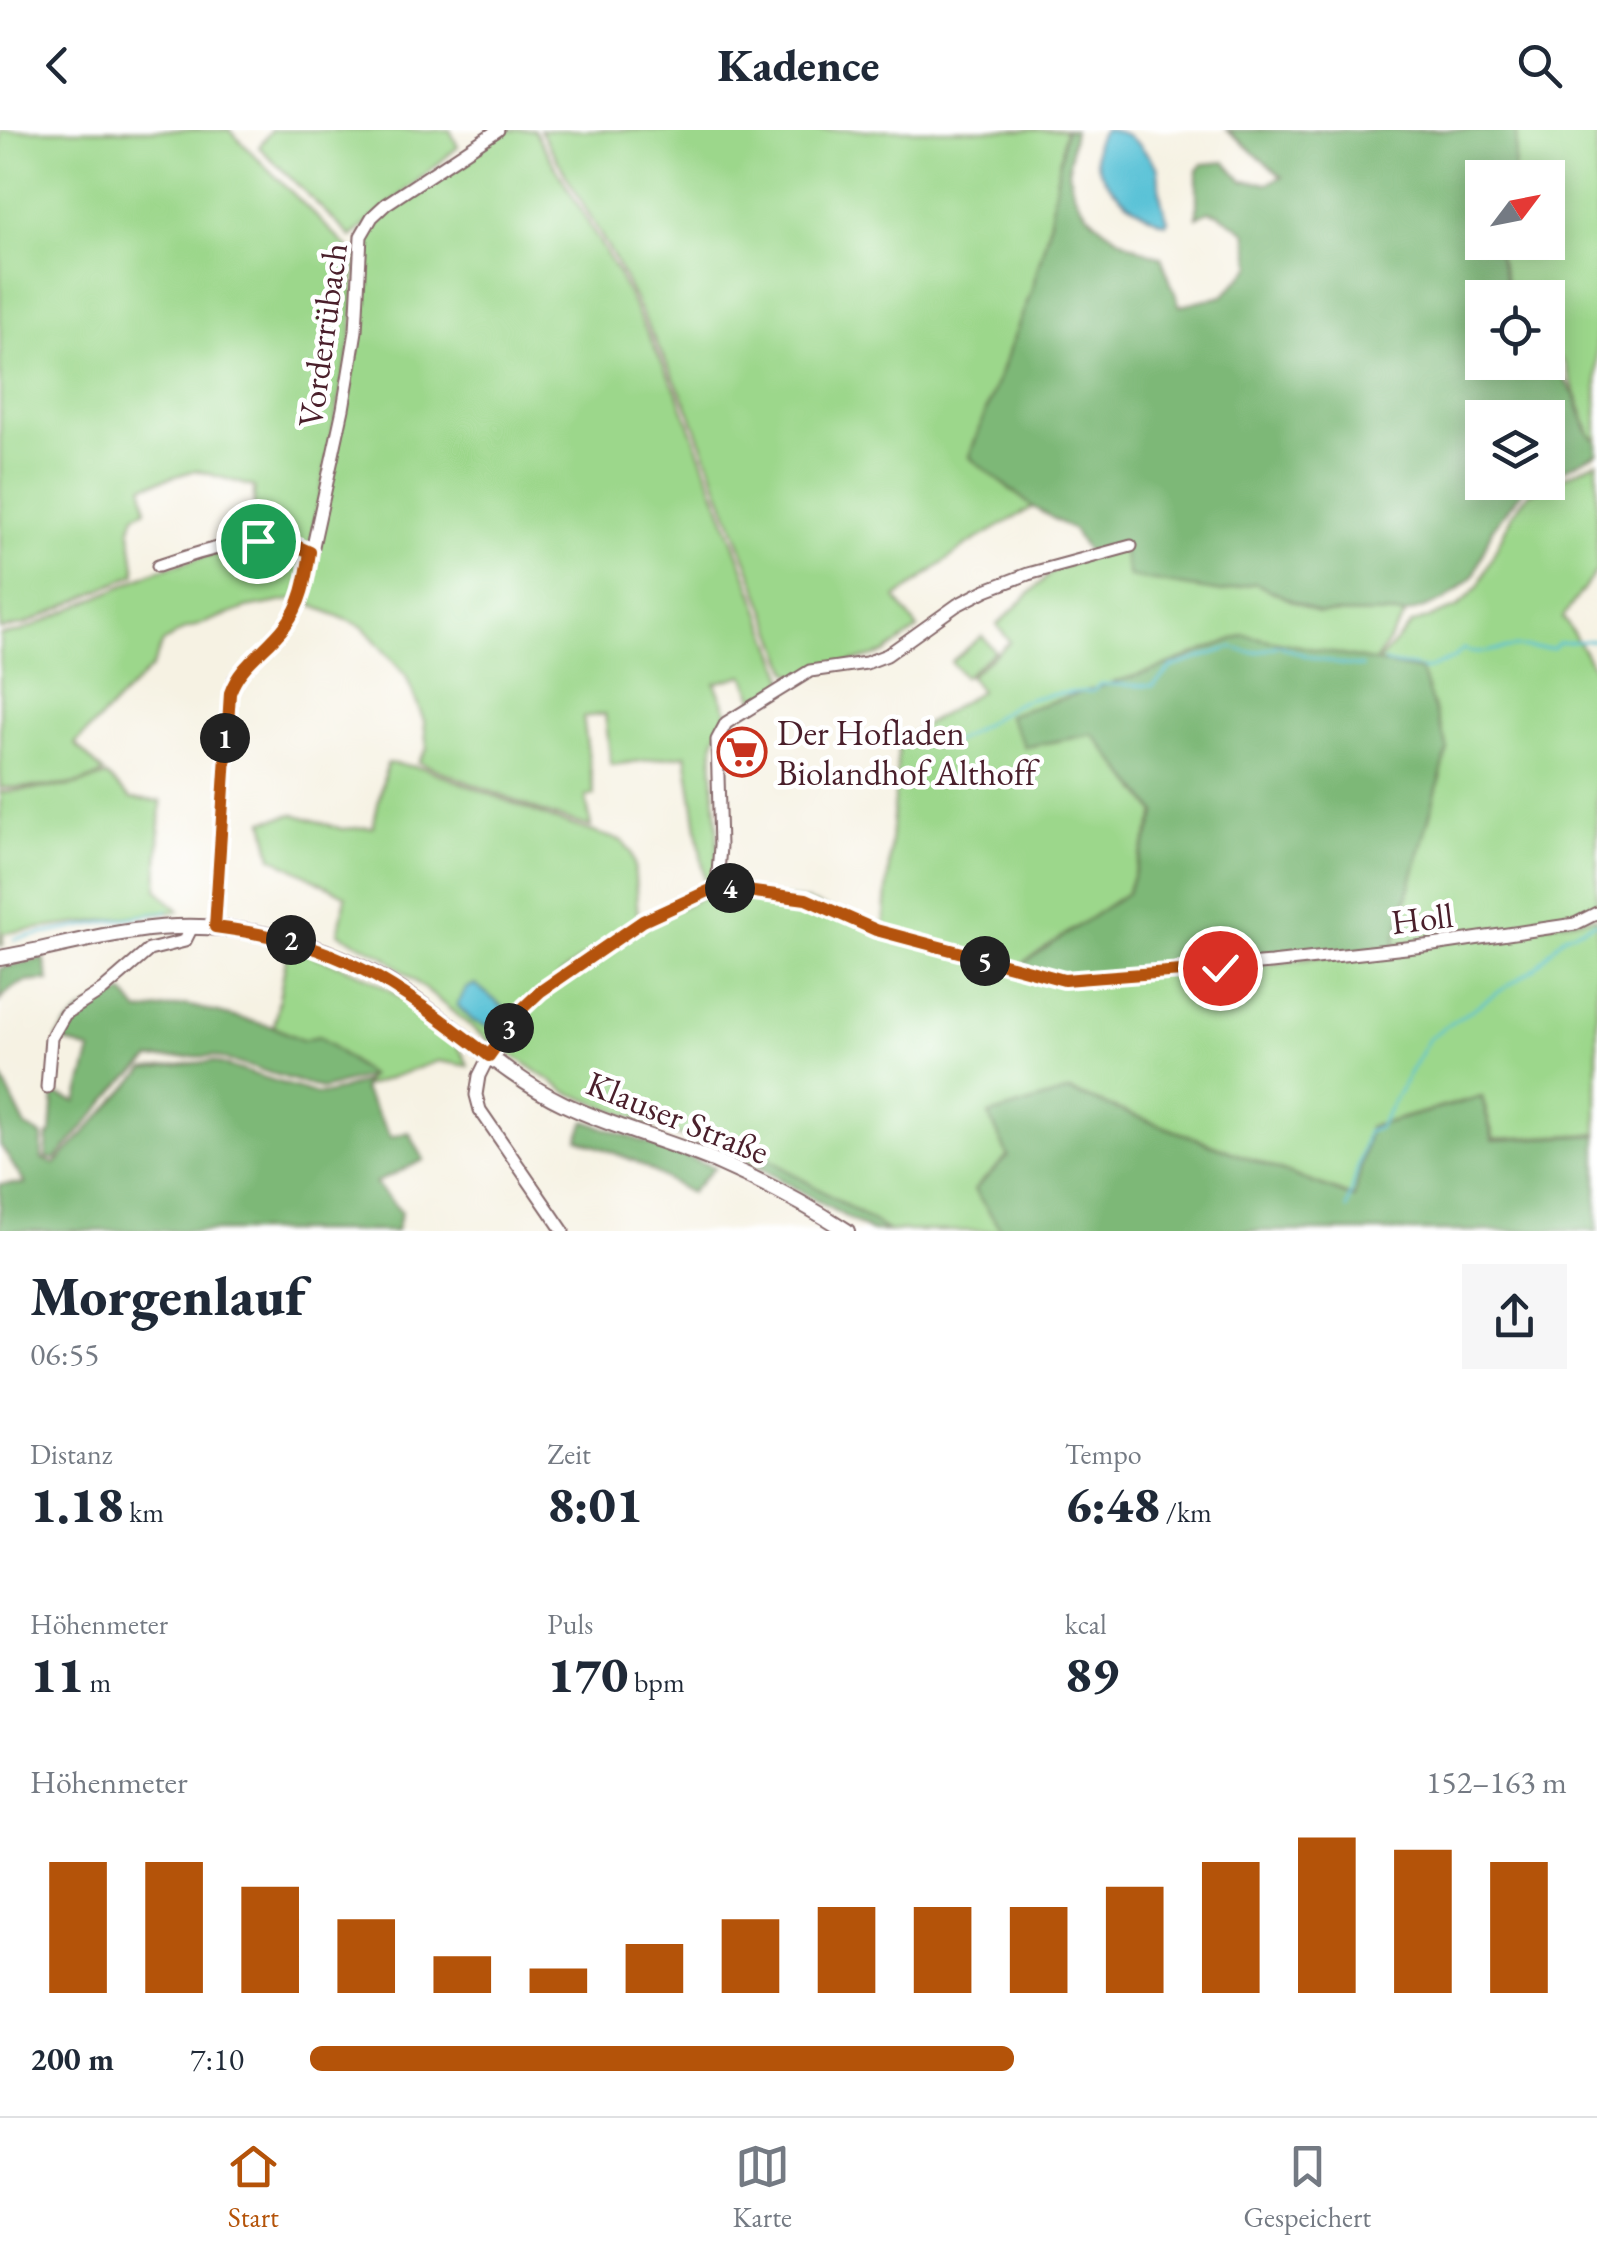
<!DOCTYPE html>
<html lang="de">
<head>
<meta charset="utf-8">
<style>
	:root { --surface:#fff; --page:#f6f6f7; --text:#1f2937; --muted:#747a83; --line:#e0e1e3; --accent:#b45309 }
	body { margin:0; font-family:"EB Garamond",serif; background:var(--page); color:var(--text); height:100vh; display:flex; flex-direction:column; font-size:38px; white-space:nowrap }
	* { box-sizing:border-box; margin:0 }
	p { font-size:32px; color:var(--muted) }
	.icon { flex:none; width:55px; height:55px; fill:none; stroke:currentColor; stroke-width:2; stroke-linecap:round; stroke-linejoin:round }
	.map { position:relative; height:1101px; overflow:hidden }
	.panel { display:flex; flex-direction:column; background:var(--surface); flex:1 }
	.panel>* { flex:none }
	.needle { width:65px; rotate:58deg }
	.controls { position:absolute; left:1465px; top:30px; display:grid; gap:20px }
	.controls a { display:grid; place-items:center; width:100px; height:100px; border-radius:0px; background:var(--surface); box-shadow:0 5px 25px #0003; font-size:50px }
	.pin { position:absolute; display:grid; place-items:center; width:85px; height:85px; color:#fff; margin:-42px; border:5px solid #fff; border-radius:50%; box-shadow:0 2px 10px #0007 }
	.km { position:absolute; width:50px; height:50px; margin:-25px; border-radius:50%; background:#222; color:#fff; font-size:28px; line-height:50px; text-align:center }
	.round { display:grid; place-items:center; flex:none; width:105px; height:105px; border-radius:0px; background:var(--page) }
	.head { display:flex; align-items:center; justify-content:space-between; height:170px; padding:0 30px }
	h1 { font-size:55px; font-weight:800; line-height:75px }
	.metrics { display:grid; grid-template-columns:repeat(3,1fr); gap:15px; height:170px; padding:10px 30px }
	.metrics div { display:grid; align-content:center }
	.metrics b { font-size:50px; font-weight:800 }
	.metrics small { font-size:28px; font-weight:400 }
	.metrics p { font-size:28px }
	.chart { height:280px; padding:20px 30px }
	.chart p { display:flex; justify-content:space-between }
	.chart svg { width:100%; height:180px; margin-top:10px; stroke:var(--accent); stroke-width:6 }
	ul { padding:0 30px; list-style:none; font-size:32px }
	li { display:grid; grid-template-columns:160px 120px 1fr; align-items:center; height:75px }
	li i { height:25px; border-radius:12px; background:var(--accent) }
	header { display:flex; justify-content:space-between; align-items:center; height:130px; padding:0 30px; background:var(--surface); font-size:45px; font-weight:800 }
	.tabs { display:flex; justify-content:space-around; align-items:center; height:140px; border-top:2px solid var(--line); background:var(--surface); font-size:28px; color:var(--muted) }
	.tabs a { display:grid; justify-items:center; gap:5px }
	.tabs .active { color:var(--accent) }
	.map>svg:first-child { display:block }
</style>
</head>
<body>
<header><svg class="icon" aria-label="back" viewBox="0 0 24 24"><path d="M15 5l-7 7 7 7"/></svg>Kadence<svg class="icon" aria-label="search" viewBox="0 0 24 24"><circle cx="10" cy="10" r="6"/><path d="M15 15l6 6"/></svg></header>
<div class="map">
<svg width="1597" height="1101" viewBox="0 0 1597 1101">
	<rect width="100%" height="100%" fill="#fff"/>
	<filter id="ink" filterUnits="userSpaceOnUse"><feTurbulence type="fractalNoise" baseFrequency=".01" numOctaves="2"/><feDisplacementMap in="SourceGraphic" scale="20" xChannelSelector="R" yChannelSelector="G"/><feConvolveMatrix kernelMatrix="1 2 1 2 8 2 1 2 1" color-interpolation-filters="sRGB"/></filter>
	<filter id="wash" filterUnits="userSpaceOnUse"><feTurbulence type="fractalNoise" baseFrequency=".0048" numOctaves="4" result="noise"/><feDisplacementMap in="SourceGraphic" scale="40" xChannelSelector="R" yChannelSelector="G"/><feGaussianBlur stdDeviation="2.25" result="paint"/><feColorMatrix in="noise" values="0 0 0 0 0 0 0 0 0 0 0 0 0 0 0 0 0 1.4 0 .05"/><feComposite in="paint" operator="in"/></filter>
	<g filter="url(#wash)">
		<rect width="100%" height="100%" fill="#f6f2e3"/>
		<path fill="#9cd78b" stroke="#737b5b" stroke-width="2.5" d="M0,0H229L356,126L352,206L311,412L307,416L254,404V357L196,340L143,356L146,379L135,385L130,400L136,444L26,494L0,500Z
			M271,0H450L458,17L351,107L259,17Z
			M504,0H534L616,140L679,267L784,545V552L756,572L744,545L715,553L728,584C724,592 716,602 714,612C707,652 731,730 706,759L686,625L611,635L605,584L583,587L594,665L586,667L591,697L545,683L418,632L427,619L424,591L406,546L363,497L303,471L359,204L363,106L374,88Z
			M540,0H1065L1048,101L1032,159L969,326L1033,377L967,415L896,468L918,499L884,523L797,547L789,542L687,275L615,130Z
			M1517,0H1597V313L1591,307L1565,234L1548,213V168L1512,167L1498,123L1501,113L1548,112V48L1513,47Z
			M1597,331V440L1563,487L1597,543V780L1566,791L1393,818L1417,729L1377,532L1412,494L1456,478L1478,457L1512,385L1528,364Z
			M1121,414L1222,462L1255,453L1319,483L1406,484L1375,532L1244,505L1161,538L1009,585L1025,617L1093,604L1156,683L1127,763L1020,835L884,798L899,611L980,561L969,546L1010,512L997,495L1055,439Z
			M264,416L295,421L305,429L296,469L247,478L184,500L163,513L152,537L75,614L104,643C76,660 33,656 0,658V505L20,502L158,440L216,423Z
			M982,506L995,521L964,547L951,532Z
			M387,633L424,638L550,688L622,711L631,722L634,733L638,788L566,840L490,912L384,826L338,803L346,766L272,727L264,691L294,684L342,699L373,697Z
			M107,646L131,669L161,671L157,759L179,781L3,803V815L0,816V662L71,656Z
			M716,760L806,771L1013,842L1225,841L1597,787V1004L1494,1009L1482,966L1369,997L1355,1068L1069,961L975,1060L1002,1101H889L767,1028L759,1037L567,962L501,917C543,842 641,795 716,760Z
			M288,817C315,827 344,835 369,848C398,864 459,904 468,936L438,931L361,958L369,945L319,906L302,910L274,897Z"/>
		<path fill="#7db877" stroke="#646c51" stroke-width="2.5" d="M1065,0H1074C1072,14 1067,33 1070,48C1077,90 1125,115 1161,127L1180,176L1223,166L1252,136L1246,102L1219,84L1209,81L1197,87V40L1203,34L1225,32L1243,51L1268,53L1282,47L1227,0H1517L1513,47L1482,48V112L1501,113L1498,123L1512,167L1482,168V232H1548V223L1575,266L1588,302L1597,312V323L1548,347V288H1482V352L1535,353L1525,357L1492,399L1474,446L1444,471L1406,484L1318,483L1255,453L1222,462L1129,447L1121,414L1087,422L1073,400L1033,377L969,327L1032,159L1048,101Z
			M1244,505L1421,541L1448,619L1393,818L1065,847L1021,835L1127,763L1157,683L1093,604L1025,617L1008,585L1161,538Z
			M44,828L49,851C28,850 13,852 0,871V838Z
			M124,863L139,882L187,875L274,897L302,910L319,906L370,946L323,959L213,926L151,929L123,952L56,1029L46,1028L48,1005L51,1004L54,964L77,972L91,921L57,908C77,879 90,875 124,863Z
			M212,931L317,964L331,963L366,951L362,959L391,1007L409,1002L424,1030L375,1053L401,1082L396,1101H0V1054H25L0,1015V944L26,997L42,1006V1029L55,1034L145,939Z
			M1069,961L1354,1068L1370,997L1482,967L1493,1010L1597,1005V1101H1002L974,1060L1008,1026L989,985Z
			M585,991L715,1037L690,1063L635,1031L578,1009Z
			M767,1028L888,1101H870L760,1038Z"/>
		<path fill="#5ac2d7" stroke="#527081" stroke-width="2.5" d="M1104,0C1130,0 1144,18 1158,39C1160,60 1159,69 1168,90L1166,93C1135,85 1071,35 1104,0Z
			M475,854L504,878L489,897L473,891L457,875L466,859Z"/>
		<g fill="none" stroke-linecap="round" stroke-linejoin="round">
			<path stroke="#5ac2d7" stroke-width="2.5" d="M1384,531C1398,538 1412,533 1425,540L1454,528L1463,519C1482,527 1501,516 1521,517C1532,518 1541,519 1553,518L1557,513L1597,510
				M950,614C971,604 987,592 1006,580C1028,564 1067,563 1093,561L1100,554L1153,556L1172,537L1233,517C1250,526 1262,522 1279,515C1304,527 1336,535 1363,537
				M14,809L167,781
				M1347,1079L1367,1002L1378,998L1430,907L1535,838L1565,805L1597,792"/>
		</g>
	</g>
	<g filter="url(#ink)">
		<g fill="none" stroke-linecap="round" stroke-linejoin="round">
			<g stroke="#86696b" stroke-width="15">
				<path id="minor" d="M158,436C208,420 259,400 310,422
					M717,757L806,769L876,800L1064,850L1271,833L1433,815L1575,794L1597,783
					M215,797L230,563L234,550L284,498L301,471L343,279L356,201L361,106L372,87L386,74L498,0
					M47,957L51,908L65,884L103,860L149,820L185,811L192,797
					M563,1101L480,980L476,965L479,946L489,926L524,877L541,861L643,791L717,757L720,716L717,610L726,593L810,541L866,533L887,525L957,475L986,460L1028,444L1131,416"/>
			</g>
			<g stroke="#86696b" stroke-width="18">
				<path id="major" d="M0,828C45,820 89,807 134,801C227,787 324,809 402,861C457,897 504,945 564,974C614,998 669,1011 720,1033C764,1052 807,1075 847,1101"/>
			</g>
			<use href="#minor" stroke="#fff" stroke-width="11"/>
			<use href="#major" stroke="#fff" stroke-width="14"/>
		</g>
	</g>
	<g fill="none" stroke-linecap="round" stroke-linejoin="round" filter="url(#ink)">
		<g stroke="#fff" stroke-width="20">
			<path id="route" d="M258,411L292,414L310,422C306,449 302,474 285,496C267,520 240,534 230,563L215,797C341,813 391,851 489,926L524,877L541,861L643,791L717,757L806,769L876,800L1064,850L1220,838"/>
		</g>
		<use href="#route" stroke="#b45309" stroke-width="12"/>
	</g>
	<defs>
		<g id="supermarket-ring" transform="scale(2.5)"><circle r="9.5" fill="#fff" stroke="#c8321e" stroke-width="1.5"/><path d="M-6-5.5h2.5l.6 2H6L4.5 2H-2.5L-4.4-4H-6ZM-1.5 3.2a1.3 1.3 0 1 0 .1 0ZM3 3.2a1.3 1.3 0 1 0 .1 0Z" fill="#c8321e"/></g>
	</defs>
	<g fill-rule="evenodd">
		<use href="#supermarket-ring" x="742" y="622"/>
	</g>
	<g text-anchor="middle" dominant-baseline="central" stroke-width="9" stroke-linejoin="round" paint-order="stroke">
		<g font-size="35" fill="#4a1f2b" stroke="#fff">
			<text transform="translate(322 205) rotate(-82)">Vorderrübach</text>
			<text transform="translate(1422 788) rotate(-7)">Holl</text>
			<text transform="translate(678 987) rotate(22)">Klauser Straße</text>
		</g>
		<g font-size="35" fill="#4a1f2b" stroke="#fff" text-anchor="start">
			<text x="777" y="602">Der Hofladen<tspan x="777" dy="40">Biolandhof Althoff</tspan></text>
		</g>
	</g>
</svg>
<div class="controls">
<a><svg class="needle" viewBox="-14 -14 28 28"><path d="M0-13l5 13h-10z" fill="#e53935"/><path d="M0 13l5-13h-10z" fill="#747a83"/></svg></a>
<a><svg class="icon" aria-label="locate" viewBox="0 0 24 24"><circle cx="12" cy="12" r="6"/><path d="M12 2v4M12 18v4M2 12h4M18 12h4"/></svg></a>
<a><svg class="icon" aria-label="layers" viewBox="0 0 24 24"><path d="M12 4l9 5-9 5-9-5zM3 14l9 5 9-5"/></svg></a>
</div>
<div class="pin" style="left:258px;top:411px;background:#1e9e55"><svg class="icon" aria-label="arrive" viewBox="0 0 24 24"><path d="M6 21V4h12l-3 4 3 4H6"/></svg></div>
<div class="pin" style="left:1220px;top:838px;background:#d93025"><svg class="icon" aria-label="check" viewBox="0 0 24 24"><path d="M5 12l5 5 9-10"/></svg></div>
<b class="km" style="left:225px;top:608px">1</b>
<b class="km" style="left:291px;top:810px">2</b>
<b class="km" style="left:509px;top:898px">3</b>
<b class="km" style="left:730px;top:758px">4</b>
<b class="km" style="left:985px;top:831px">5</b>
</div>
<section class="panel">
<div class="head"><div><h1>Morgenlauf</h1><p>06:55</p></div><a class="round"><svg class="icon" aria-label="share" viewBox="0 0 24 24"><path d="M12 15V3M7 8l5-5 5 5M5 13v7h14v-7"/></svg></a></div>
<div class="metrics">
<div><p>Distanz</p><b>1.18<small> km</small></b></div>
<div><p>Zeit</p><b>8:01</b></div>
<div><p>Tempo</p><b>6:48<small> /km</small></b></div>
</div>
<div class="metrics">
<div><p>Höhenmeter</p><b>11<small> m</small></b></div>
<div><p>Puls</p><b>170<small> bpm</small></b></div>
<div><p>kcal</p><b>89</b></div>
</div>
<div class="chart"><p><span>Höhenmeter</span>152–163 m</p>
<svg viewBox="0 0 160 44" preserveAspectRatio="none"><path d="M5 44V12M15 44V12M25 44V18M35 44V26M45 44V35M55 44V38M65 44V32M75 44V26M85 44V23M95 44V23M105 44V23M115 44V18M125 44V12M135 44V6M145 44V9M155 44V12"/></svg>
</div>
<ul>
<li><b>200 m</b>7:10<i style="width:56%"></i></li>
</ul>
</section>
<nav class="tabs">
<a class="active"><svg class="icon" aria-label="home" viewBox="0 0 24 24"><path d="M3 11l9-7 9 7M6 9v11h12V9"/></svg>Start</a>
<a><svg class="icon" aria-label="map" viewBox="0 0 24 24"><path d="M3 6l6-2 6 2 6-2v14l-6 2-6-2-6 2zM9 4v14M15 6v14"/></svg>Karte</a>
<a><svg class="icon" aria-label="saved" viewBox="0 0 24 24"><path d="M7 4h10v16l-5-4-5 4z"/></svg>Gespeichert</a>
</nav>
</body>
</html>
